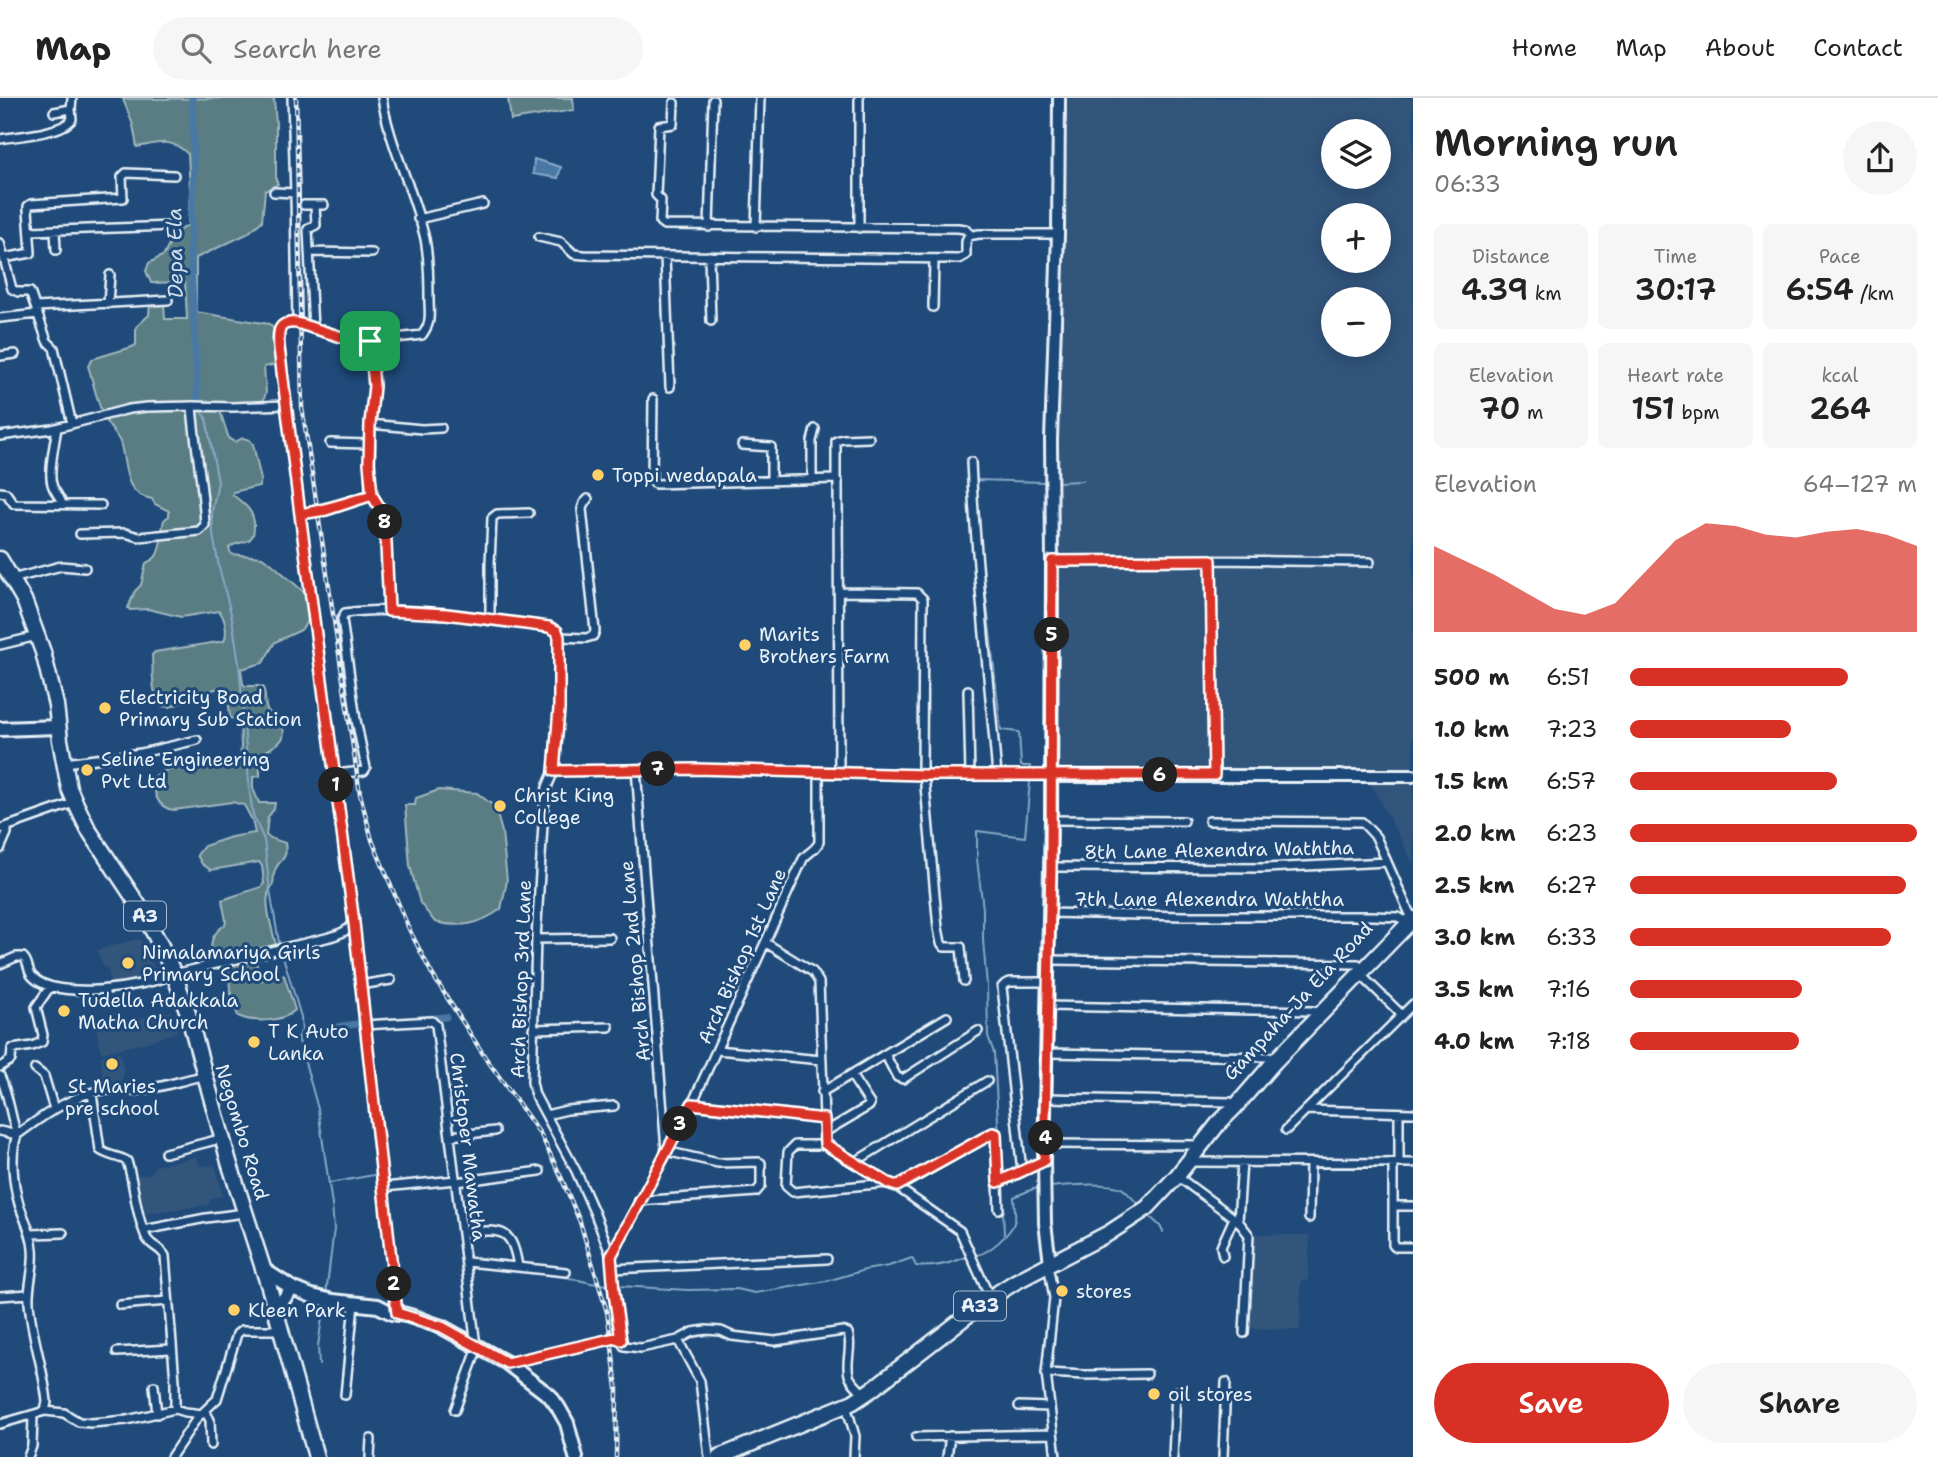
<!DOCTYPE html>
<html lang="en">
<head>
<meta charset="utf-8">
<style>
	:root { --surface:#fff; --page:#f6f6f6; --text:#222; --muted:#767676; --line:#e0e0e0; --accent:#d93025 }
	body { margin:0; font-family:"Shantell Sans",sans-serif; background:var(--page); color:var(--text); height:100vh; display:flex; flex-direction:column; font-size:26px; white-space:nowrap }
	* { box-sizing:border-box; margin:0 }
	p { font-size:23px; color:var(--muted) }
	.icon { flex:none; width:38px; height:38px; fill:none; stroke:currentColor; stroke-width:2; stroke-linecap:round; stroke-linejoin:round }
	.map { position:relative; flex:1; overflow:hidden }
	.sheet { display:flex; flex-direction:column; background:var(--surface); width:525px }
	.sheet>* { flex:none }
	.fabs { position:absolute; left:1321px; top:21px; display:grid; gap:14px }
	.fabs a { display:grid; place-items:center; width:70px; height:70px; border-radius:50%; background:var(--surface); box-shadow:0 4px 18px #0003; font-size:35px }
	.pin { position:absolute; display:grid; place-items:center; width:60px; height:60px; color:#fff; margin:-30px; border-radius:14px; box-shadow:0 4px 10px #0006 }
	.km { position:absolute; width:35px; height:35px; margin:-18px; border-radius:50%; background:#222; color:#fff; font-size:19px; line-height:35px; text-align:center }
	.round { display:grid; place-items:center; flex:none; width:74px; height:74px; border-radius:37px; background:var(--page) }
	.head { display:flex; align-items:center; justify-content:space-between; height:119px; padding:0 21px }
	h1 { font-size:38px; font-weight:600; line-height:52px }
	.figures { display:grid; grid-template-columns:repeat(3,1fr); gap:10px; height:119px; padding:7px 21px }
	.figures div { display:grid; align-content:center; border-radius:10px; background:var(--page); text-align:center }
	.figures b { font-size:30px; font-weight:600 }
	.figures small { font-size:19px; font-weight:400 }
	.figures p { font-size:19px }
	.chart { height:196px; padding:14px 21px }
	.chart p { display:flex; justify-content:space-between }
	.chart svg { width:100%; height:126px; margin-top:7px; fill:var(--accent); opacity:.7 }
	.button { display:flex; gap:14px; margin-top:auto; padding:14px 21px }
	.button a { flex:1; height:80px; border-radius:42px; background:var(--accent); color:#fff; font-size:28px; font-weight:600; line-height:80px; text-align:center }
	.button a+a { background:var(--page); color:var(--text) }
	ul { padding:0 21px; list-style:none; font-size:23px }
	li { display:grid; grid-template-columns:112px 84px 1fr; align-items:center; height:52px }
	li i { height:18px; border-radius:9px; background:var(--accent) }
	header { display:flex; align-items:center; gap:42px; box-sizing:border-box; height:98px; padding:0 35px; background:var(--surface); border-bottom:2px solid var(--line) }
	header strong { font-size:33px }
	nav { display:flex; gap:38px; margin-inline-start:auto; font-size:24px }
	.search { width:490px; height:63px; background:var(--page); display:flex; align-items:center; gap:18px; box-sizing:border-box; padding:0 24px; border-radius:38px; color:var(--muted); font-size:26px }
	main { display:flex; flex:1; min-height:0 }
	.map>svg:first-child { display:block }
</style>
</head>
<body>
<header>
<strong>Map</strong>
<div class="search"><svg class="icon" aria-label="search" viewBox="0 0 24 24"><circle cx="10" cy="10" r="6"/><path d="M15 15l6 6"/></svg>Search here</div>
<nav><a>Home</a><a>Map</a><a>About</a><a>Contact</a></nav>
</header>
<main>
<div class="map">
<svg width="1413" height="1359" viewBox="0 0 1413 1359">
	<rect width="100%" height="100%" fill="#1f4a7a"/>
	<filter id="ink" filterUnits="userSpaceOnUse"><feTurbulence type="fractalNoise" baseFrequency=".0143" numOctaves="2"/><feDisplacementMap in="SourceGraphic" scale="14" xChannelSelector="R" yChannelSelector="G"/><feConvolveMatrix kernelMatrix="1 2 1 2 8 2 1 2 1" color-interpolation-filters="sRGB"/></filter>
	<g filter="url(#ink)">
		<path fill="#31557b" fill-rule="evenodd" d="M1064,0H1413V765L1364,673L1055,672ZM1334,33H1379V79H1334ZM1334,117H1379V163H1334ZM1334,201H1379V247H1334Z
			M137,841L140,842L159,878L112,888L110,885L108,871L105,870L100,861L97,852Z
			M171,913L177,934L148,944L101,955L96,930Z
			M120,954L124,973L121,987H103L101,958Z
			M196,1059L201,1068L215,1067L223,1098L211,1101L208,1107L142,1116L139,1114L133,1078L151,1076L154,1068Z
			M1250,1136L1310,1137L1308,1182H1301L1300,1232L1248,1230Z"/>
		<path fill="#5a7d83" stroke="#a1b7be" stroke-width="2" d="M274,0L276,26V82L278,86L265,93L262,123L247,136L196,160V214L269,226L274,231L277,266L264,269L266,294L263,304L223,306L221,316L229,341L235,344L243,340L250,342L253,346L261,382L259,388L233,394V397C244,406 254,412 254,427C254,433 254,438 249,442C242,446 234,444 229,450L231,456L262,459L272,466L305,495L309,521L301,532L275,544L263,565L241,571L243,586L245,588H258L263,589C269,605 259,612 279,620C292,645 276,645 260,657V678L253,679V690L259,705H275L274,711L268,719L266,737C272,742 278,742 285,745C288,761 282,759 276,770C273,775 274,781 273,786C272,790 268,793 268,797C265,812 273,832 276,848L253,854L259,875L262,882L284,877L295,912C284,924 253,925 238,918L231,896L227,868L212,863C210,847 210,836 225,827L226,823L222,802L261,789L264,785L262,768L259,764L211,772L202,766L197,757L204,748L231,739L255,735L252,722L244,707L232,704L174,712C156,710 153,694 155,678C169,669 189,666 205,666C217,665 229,668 240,665L241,648L240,626L238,622L230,620L228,598L225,592L220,590L215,591L170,609L161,608C151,597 153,572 152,557L155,554L224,543C228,535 225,519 219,513L181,519L148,511L130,512L128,510L135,493L141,487L146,465C149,463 154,462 156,458C162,451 161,431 164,422L169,418V413L155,406L152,401C122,397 127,365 120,344C116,335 109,330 105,321C98,308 93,283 88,268L92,261L132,249L136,247V229L149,217L150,205H164L165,221H187L185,184L151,185L146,173L149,165L164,157L175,135L188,127L190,92L188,56C170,39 159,45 137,49L133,27L123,1Z
			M508,0H573L574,12L511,22Z
			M439,692L477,695L495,709L502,734L507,783L501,811C479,827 461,830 435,824L420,805L410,768L405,707H415L416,700Z"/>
		<path fill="#4878a4" stroke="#88a8c6" stroke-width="2" d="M534,61L561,69L558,80L533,76Z"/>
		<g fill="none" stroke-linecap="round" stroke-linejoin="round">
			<path stroke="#88a8c6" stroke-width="2" d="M199,310L206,320L218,384L212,413L213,437L219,469L232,520L239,566L250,697L253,717L264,742L270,793L280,850
				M1057,384L1083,383
				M977,406L976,382L1045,384
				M979,436L1001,632L1019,634L1021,668H1030V671
				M282,855L301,919L302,936L298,939L318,1011L332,1107L334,1131L326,1197
				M1000,1059L994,955L988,938L987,888L983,842V811L977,761V733L1025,739L1030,683
				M385,1075L388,1078L389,1086
				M330,1085L379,1076
				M1002,1089L1004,1136
				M1050,1089C1064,1087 1111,1084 1123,1091C1128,1095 1134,1102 1139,1107
				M389,1092V1114
				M1148,1117L1160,1128L1163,1134
				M977,1157C989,1155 1012,1135 1015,1122C1016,1118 1014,1105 1014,1099L1033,1091L1041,1090
				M557,1177L591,1185L607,1187
				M619,1188L688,1192L737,1191L755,1195L827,1183L865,1172L889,1168L912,1160L916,1168C934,1170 950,1166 966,1159
				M398,1196L402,1207
				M399,1207L420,1212L472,1236
				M319,1267L318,1248L323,1213"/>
			<path stroke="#4878a4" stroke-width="7" d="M192,0L194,67L190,145L198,309
				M424,921L446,919
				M302,936L343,928L371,924"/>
			<g stroke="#e8f1f8" stroke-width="12">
				<path id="street" d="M292,0L295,95
					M674,5L673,26L659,28L656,97L661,102L660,124L664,127L958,130L965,131L971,137
					M54,14L71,11L72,0
					M0,41C17,38 63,35 72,21L71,11
					M274,94L295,95L297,225
					M304,107H324
					M418,121L483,106
					M709,129L713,2
					M756,129L760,0
					M859,130V0
					M55,132L56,152
					M30,133L173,128
					M539,139L561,144L574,156L584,157L959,161L966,157V144L968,138L979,136H1058
					M0,145L12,191L18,194H30L47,243L54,250L72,326
					M309,154L372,155
					M665,158L670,289
					M709,158L711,223
					M4,160L31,155L28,111V108L31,106L123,100L122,79L126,75L174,77
					M108,206L110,177
					M36,209L168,202
					M933,209L934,161
					M0,220L38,216
					M313,231L308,131L316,127L315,107
					M370,243L374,287L370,326V390C373,402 383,411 385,423L389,513
					M0,258L15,256
					M653,301L652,382L655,386L836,381L838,384L839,674
					M370,326L422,331L441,330
					M57,330C55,343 48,374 52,386C54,394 60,398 62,406
					M0,338L52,331L129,311L147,309L194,308L233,309L286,307L278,237C280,226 286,224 297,225L353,242L370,243L422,237C432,224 429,217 429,201C429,181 429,161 425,141C414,93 390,49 382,0
					M330,345L369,346
					M742,347L771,349V383
					M971,364C976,469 988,573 997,677
					M836,381V343L843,341L869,340
					M812,382V343L815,331
					M0,394L6,395L14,406L101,407
					M300,416L326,412L372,396
					M80,436L125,435L139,439L199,433L205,427C203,387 195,348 192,308
					M1211,462L1214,677
					M1052,463L1211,462L1370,464
					M12,481L61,468L85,470
					M839,494L917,495L923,501L922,677
					M490,522V465L492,420L497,416L529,415
					M559,539L586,540L593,538L595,533L582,411L584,405L588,401
					M0,547L37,538
					M968,592L970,677
					M65,665L141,655L197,642
					M636,671L666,1052
					M554,673L696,671L924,677L1051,678
					M334,676L364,673L366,670L356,622L342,521L345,515C407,506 487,521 549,529L557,533L559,539V611L554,673L547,689L544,710L536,841L532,984L535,997L576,1073L595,1116L611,1158L614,1195L621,1242
					M924,677L938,830L941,845L944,849H961L964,883
					M1051,722L1184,723
					M1209,723L1362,724L1376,739L1409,814L1413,819
					M0,731L68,707
					M0,751L7,735V729
					M1051,769L1265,770L1387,764
					M1049,815L1184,818H1372L1398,819L1410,825
					M354,826L397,1215
					M536,841L610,840
					M766,845L813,874L819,884L825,1047L888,1085L897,1089L960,1133L990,1200
					M1049,862L1358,866
					M0,866L16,859H23C29,864 27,872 32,878C55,904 146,889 174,876L326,840C337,837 347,834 354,825L286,307
					M1360,876L1402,917
					M360,887L391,882
					M1047,908L1313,913L1320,916
					M364,927L432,923L436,927L476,1248
					M533,931L609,929
					M717,952L821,962
					M1047,955L1269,959
					M885,956L897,979L903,981L978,933
					M0,969L11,962L12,951L32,948L42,944L43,937L36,909L50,889
					M35,971L44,978L54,1011
					M0,978C9,997 10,1017 17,1037
					M822,994L947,919
					M92,995L100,1052C108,1058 118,1058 127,1063C135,1088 135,1115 146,1139C150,1148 160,1149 165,1158L175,1283V1311
					M1046,1000L1230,1004
					M692,1006L824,1021
					M1306,1012L1413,1015
					M546,1017L567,1012L614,1008
					M1286,1032L1413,906
					M0,1033L17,1037
					M825,1034L869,1008L870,1006L851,977
					M450,1038L495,1033
					M1046,1046L1201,1047
					M825,1047H795L788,1054L786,1088L793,1094L887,1085
					M165,1055L216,1042
					M855,1064L987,983
					M1190,1064L1413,1065
					M1393,1065V1147L1395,1149H1413
					M1399,1065V1015
					M1022,1074L1002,889L1005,886L1010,884H1049
					M1177,1078L1238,1123L1249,1137L1244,1235
					M456,1084L540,1073
					M998,1085L1044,1063
					M384,1089L456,1082
					M897,1089L993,1035L996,1036L999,1111
					M639,1103L756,1094L761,1088V1065L759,1064L718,1065L666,1053
					M1393,1108H1413
					M1309,1120L1310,1065
					M1238,1123L1242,1064
					M144,1132L206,1120L237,1116
					M463,1134C501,1132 512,1128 518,1169
					M30,1136L63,1135
					M611,1158L692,1006L803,761C808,754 816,752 819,744V674
					M1223,1158L1221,1149L1234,1120
					M467,1164L566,1174
					M1048,1166L1054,1200L1046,1275L1056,1359
					M612,1171L827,1161
					M0,1198L29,1196
					M120,1207L168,1203
					M678,1242L693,1234L706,1232L721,1233L732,1238L775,1243L843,1233L848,1235C853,1249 845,1263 849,1277C851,1285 859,1289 863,1296
					M117,1254L171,1251
					M508,1265L611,1241C619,1240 621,1242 624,1248L641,1250L678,1242L700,1283L709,1359
					M1046,1275L1085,1277L1147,1276
					M154,1288L157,1316
					M345,1297L354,1206
					M846,1307L855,1338L854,1359
					M1019,1308L1050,1309
					M455,1312L478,1249
					M45,1313L64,1315L79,1324L91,1325L127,1322L175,1311L185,1314L202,1316
					M205,1313L210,1322L211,1347
					M0,1326L45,1313L47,1304C44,1271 31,1237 29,1204C28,1186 35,1170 33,1151C32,1135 24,1121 19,1106C13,1085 10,1057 17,1037C41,1019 68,1000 97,993C111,990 126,994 140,992C160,990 179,983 198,979
					M916,1339L1053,1336
					M28,1359L32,1348L33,1318
					M171,1359L197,1320L217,1301L237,1236L242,1232H273
					M370,1359L371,1341
					M947,1359L950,1338
					M1173,1359L1176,1293
					M1223,1359L1226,1284"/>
			</g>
			<g stroke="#e8f1f8" stroke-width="16">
				<path id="secondary" d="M1051,678H1413
					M1050,1165L1045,1125L1044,1063L1051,722L1052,463L1051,342L1058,136L1059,0"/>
			</g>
			<g stroke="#e8f1f8" stroke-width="18">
				<path id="primary" d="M0,631L58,629
					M264,1172L292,1190L312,1198L333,1203L378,1208L392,1215L406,1217L442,1229L507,1265L550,1298L558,1309L567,1325L576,1359
					M277,1215L283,1202L292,1190"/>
			</g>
			<g stroke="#e8f1f8" stroke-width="19">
				<path id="highway" d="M0,461L24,502L43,554L56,607L60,642L69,690L75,704L88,731L141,811L161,848L174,876L187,912L229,1064L269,1189L316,1359
					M719,1359L853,1304L871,1292L990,1200L1015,1184L1109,1135L1147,1110L1177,1078L1218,1026L1235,1009L1275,963L1413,821"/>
			</g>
			<use href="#street" stroke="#1f4a7a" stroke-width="7"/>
			<use href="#secondary" stroke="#1f4a7a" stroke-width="10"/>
			<use href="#primary" stroke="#1f4a7a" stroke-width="12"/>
			<use href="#highway" stroke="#1f4a7a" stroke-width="14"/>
			<g stroke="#e8f1f8" stroke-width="4.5">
				<path id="rail" d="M296,0L302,309L360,696L372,742L409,831L432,876L485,959L541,1037L561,1079L580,1124L607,1214L611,1241L617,1291L616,1359"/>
			</g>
			<use href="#rail" stroke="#1f4a7a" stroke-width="2" stroke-dasharray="5" stroke-linecap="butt"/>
		</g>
	</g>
	<g fill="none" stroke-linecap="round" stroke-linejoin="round" filter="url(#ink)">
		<g stroke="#fff" stroke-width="14">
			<path id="route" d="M370,243L374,288L370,326L369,365L372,397L326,412L300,416L354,825L397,1215L442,1229L507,1265L611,1241L617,1240L621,1242L614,1195L611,1158L692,1006L824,1021L825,1046L888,1085L897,1088L993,1035L996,1036L998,1084L1044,1063L1051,769L1052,463L1211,462L1214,677H924L696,671L554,673L559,611V539L557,533L549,529L446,516L389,513L385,423L384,417L372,397C348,405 325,412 300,416L279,250C278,234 277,223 297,225L354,243H370"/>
		</g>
		<use href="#route" stroke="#d93025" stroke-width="9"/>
	</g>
	<g fill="#ffd166" stroke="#1f4a7a" stroke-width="2.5">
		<circle cx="598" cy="377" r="7"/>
		<circle cx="745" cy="547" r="7"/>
		<circle cx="105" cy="610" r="7"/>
		<circle cx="87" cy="672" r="7"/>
		<circle cx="500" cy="708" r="7"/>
		<circle cx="128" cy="865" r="7"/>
		<circle cx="64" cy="913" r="7"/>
		<circle cx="254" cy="944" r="7"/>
		<circle cx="112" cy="966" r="7"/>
		<circle cx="1062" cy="1193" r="7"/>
		<circle cx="234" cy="1212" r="7"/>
		<circle cx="1154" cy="1296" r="7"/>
	</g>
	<g text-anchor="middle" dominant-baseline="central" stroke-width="6" stroke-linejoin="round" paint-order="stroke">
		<g fill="#1f4a7a" stroke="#acbfd2" stroke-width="2">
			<rect x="124" y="803.5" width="42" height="29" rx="5"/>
			<rect x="954" y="1193.5" width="52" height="29" rx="5"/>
		</g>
		<g font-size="18" font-weight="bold" fill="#e8f1f8">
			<text x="145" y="818">A3</text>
			<text x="980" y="1208">A33</text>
		</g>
		<g font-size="19" fill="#e8f1f8" stroke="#1f4a7a" text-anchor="start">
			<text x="612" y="377">Toppi wedapala</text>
			<text x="759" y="536">Marits<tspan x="759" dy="22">Brothers Farm</tspan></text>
			<text x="119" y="599">Electricity Boad<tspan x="119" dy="22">Primary Sub Station</tspan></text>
			<text x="101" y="661">Seline Engineering<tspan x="101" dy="22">Pvt Ltd</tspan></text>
			<text x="514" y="697">Christ King<tspan x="514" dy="22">College</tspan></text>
			<text x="142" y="854">Nimalamariya Girls<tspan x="142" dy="22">Primary School</tspan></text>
			<text x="78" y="902">Tudella Adakkala<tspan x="78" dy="22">Matha Church</tspan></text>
			<text x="268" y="933">T K Auto<tspan x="268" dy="22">Lanka</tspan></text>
			<text x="112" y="988" text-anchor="middle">St Maries<tspan x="112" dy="22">pre school</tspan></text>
			<text x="1076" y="1193">stores</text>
			<text x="248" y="1212">Kleen Park</text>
			<text x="1168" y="1296">oil stores</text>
		</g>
		<g font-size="19" fill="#e8f1f8" stroke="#1f4a7a">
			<text transform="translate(1219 752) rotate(-1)">8th Lane Alexendra Waththa</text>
			<text x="1209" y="801">7th Lane Alexendra Waththa</text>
			<text transform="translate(742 858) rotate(-66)">Arch Bishop 1st Lane</text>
			<text transform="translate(635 863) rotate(-95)">Arch Bishop 2nd Lane</text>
			<text transform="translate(521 881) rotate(-88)">Arch Bishop 3rd Lane</text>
			<text transform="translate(1298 903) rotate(-47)">Gampaha-Ja Ela Road</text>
			<text transform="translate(242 1034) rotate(73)">Negombo Road</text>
			<text transform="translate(468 1049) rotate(83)">Christoper Mawatha</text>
		</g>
		<g font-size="21" font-style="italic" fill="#d0dfeb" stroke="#1f4a7a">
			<text transform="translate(175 155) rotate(-91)">Depa Ela</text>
		</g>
	</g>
</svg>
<div class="fabs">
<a><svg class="icon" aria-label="layers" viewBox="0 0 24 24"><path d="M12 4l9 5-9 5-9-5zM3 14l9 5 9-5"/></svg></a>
<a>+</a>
<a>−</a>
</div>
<div class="pin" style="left:370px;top:243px;background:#1e9e55"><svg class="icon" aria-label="arrive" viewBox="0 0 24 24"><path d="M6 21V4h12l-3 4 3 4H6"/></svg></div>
<b class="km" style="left:336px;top:687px">1</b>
<b class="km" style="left:394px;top:1186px">2</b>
<b class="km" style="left:680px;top:1026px">3</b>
<b class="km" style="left:1046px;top:1040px">4</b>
<b class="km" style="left:1052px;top:537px">5</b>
<b class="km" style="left:1160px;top:677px">6</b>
<b class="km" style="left:658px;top:671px">7</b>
<b class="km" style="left:385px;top:424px">8</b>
</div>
<section class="sheet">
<div class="head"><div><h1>Morning run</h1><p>06:33</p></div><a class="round"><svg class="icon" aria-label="share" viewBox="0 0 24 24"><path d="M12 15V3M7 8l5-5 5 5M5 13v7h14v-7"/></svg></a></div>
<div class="figures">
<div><p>Distance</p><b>4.39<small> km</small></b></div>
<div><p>Time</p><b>30:17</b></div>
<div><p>Pace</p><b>6:54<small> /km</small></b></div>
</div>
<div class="figures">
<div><p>Elevation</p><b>70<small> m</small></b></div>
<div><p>Heart rate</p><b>151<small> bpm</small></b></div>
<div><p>kcal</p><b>264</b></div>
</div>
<div class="chart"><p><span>Elevation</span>64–127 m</p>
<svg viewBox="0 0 160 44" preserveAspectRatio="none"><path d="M0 44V14L10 19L20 24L30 30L40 36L50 38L60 34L70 23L80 12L90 6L100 7L110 10L120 11L130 9L140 8L150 10L160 14V44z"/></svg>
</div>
<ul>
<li><b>500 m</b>6:51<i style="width:76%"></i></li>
<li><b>1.0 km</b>7:23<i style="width:56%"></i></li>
<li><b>1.5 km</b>6:57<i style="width:72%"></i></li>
<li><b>2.0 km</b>6:23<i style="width:100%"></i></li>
<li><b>2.5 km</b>6:27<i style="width:96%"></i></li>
<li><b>3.0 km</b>6:33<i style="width:91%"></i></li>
<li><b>3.5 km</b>7:16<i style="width:60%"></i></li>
<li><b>4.0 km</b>7:18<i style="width:59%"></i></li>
</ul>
<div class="button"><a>Save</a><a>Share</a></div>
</section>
</main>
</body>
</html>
